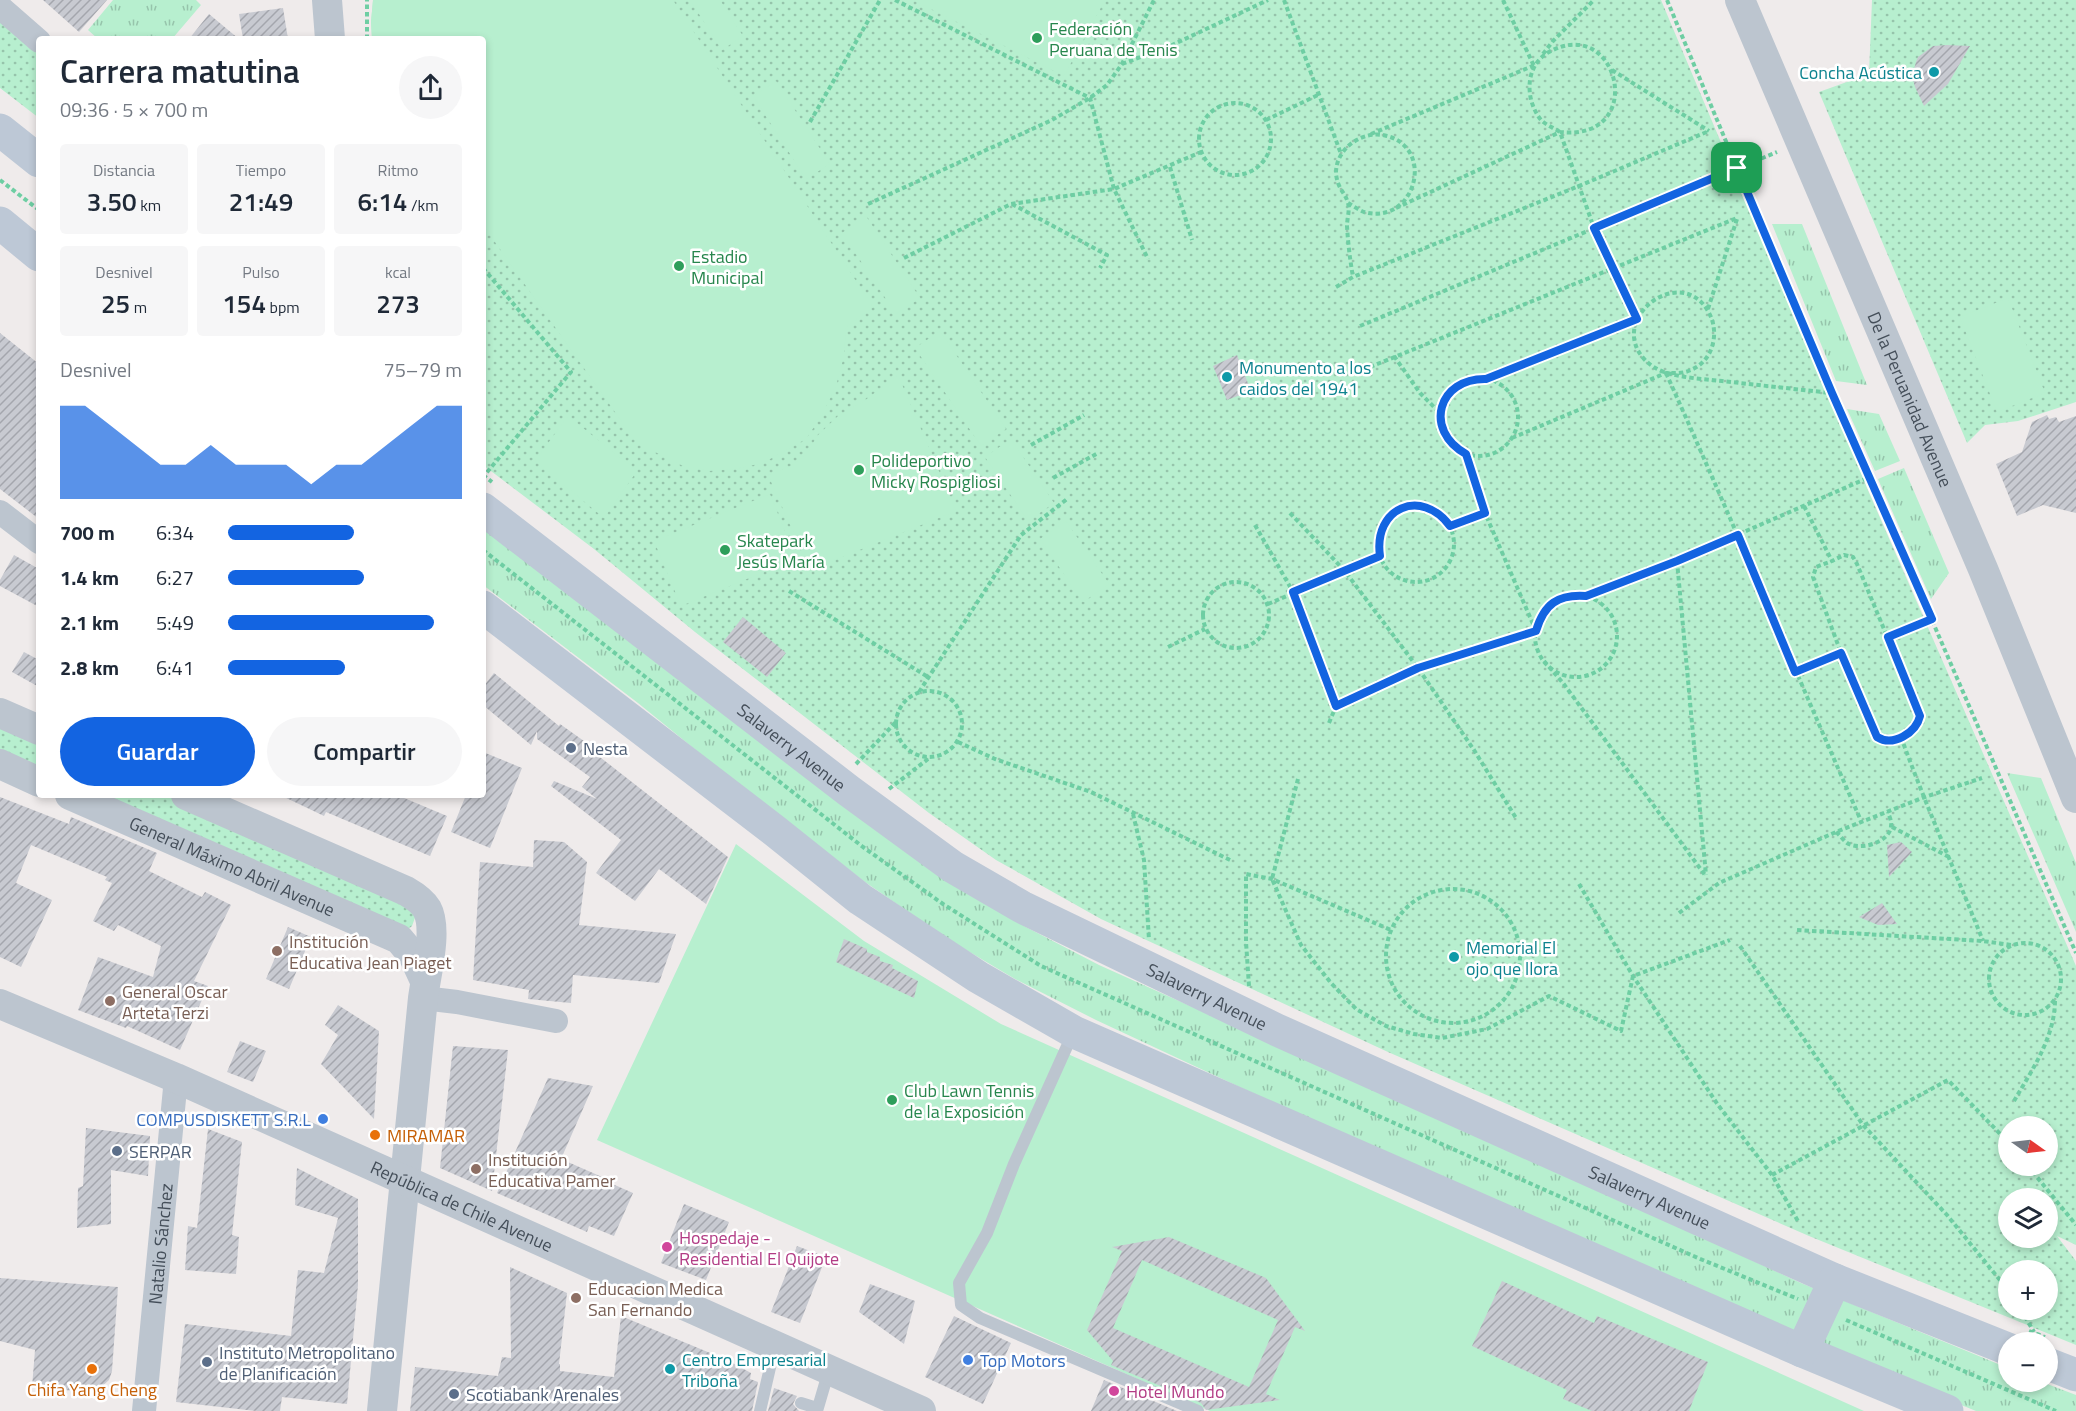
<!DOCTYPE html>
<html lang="es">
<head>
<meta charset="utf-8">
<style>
	:root { --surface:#fff; --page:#f6f6f7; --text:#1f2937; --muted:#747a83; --accent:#1364e1 }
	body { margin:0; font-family:"Titillium Web",sans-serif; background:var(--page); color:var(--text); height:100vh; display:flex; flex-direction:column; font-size:22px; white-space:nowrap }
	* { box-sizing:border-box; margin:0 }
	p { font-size:20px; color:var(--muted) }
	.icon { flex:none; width:33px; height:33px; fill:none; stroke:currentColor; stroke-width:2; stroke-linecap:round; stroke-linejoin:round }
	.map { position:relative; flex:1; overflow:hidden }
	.panel { position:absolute; left:36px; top:36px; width:450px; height:762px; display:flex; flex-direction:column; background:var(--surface); border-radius:6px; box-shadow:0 3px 9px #0003 }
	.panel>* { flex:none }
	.needle { width:39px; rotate:104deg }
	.controls { position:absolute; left:1998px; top:1116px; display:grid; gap:12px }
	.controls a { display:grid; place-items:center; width:60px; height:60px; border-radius:50%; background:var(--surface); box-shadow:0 3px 9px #0003; font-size:30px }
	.pin { position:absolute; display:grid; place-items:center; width:51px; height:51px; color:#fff; margin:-26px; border-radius:12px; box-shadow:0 3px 9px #0006 }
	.round { display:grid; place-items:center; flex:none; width:63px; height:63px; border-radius:32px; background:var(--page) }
	.head { display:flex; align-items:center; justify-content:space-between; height:102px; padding:0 24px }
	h1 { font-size:33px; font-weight:600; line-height:45px }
	.metrics { display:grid; grid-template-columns:repeat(3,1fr); gap:9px; height:102px; padding:6px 24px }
	.metrics div { display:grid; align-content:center; border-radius:6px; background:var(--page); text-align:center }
	.metrics b { font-size:26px; font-weight:600 }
	.metrics small { font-size:16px; font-weight:400 }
	.metrics p { font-size:16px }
	.chart { height:168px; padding:12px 24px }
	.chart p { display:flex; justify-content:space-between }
	.chart svg { width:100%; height:108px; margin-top:6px; fill:var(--accent); opacity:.7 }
	.primary-button { display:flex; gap:12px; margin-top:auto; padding:12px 24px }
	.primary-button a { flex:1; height:69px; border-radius:36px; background:var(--accent); color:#fff; font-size:24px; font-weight:600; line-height:69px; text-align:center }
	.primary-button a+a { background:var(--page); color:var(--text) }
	ul { padding:0 24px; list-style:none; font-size:20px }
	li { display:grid; grid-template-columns:96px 72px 1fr; align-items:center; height:45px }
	li i { height:15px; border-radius:8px; background:var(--accent) }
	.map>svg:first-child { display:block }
</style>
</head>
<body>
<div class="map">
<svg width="2076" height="1411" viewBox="0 0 2076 1411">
	<defs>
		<pattern id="grass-tufts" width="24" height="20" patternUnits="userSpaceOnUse" patternTransform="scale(1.5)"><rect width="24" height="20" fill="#b7efcf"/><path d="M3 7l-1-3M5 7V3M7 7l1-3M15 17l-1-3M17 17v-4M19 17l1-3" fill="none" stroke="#96c4ab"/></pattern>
		<pattern id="park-dots" width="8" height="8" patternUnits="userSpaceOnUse" patternTransform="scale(1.5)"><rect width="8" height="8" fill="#b7efcf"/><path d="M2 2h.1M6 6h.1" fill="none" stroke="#96c4ab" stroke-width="1.8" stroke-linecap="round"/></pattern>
		<pattern id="building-hatch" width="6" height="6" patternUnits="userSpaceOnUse" patternTransform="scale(1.5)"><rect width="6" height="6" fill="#c8cad1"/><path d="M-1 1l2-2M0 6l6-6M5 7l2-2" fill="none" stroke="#a4a6ad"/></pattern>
	</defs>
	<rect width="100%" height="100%" fill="#efebeb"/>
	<path fill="url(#grass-tufts)" d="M113,0H196L201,5L172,39H98L88,30Z
		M1772,224H1802L1867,385L1836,381Z
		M1847,409L1879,414L1900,461L1875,471Z
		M1904,468L1949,573L1931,599L1878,479Z
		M483,518L1024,926L1099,965L1624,1201L1801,1283L2008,1368V1382H2042L2076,1395V1411H1976L1833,1353L1246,1090L1096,1020L1015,979L946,938L865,882L724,773L638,703L483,585Z
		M2007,773L2041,778L2076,863V932Z"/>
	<path fill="url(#park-dots)" fill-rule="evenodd" d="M373,0H1661L1768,254L1831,393L1867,488L2076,966V1245L2057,1236L2076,1261V1345L1809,1236L1388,1052L1101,919L996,860L929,813L695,632L594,549L483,465V39H372L371,22ZM2008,1126H2048V1166H2008ZM2008,1198H2048V1238H2008ZM2008,1270H2048V1310H2008Z
		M1872,0H2076V402L2018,421L1985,425L1967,443L1819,92L1869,74Z
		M0,21L39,55V118L0,88Z
		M0,720L39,737V773L0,756Z
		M89,795H171L410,900L416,915L412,926L407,930Z"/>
	<path fill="#b7efcf" d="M373,0H673L873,307L846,327L844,356L836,386L822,415L806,439L763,463L735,469L709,471L683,466L649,449L622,422L483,225V39H372L371,22Z
		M690,0H720L743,36L722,50Z
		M913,0H1105L1064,76Z
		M776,81L830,164L806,179L753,96Z
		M866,216L920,298L896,314L842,233Z
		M2008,298L2045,393L1997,412L1960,317Z
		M940,331L1006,429L981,446L915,348Z
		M898,375L956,511L810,570L768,475L791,466L807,454L817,436L838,416L864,401Z
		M568,416L637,471L604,518L535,461Z
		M1011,439L1054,503L1028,521L985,457Z
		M770,494L796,559L681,606L654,541Z
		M1066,521L1109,584L1083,602L1040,539Z
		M736,844L864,941L1001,1024L1864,1411H1210L597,1140Z"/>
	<path fill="url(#building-hatch)" fill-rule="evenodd" d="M43,0H107L79,32Z
		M283,8L288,39H243L239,14Z
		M209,14L239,39H189Z
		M1947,45L1970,46L1948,84L1924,106L1915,87L1912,76L1916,62L1918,57L1933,46Z
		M0,333L39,364V519L0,489Z
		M1237,355L1251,391L1227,400L1213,366Z
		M2047,415L2049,419L2056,417L2059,422L2076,416V513L2043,505L2017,516L1996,464L2022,452L2032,422Z
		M14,555L39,569V607L0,586V580Z
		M743,617L786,653L767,677L723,642Z
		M24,652L39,660V687L12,672Z
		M494,673L559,726L560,724L598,751L596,754L728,857L706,904L659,869L635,901L596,873L621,840L551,786L554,781L597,799L582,787L590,777L537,739V731L531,745L483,705V687Z
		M483,752L522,768L490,848L451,832L466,795H483Z
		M280,795H397L447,816L430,856L326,812L324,816Z
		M0,797L69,824L71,817L157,853L149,871L202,897L205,892L231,905L194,981L208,986L180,1050L127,1026L126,1028L78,1010L98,957L153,977L161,946L118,925L114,931L93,921L112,883L105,880L107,877L31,845L16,883L52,900L21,967L0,957Z
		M534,840L564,842L587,862L579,925L676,934L659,983L573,975L571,1003L528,999L529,990L473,980L480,862L533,867Z
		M1901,842L1912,852L1889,877L1887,845Z
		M1882,903L1897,924L1878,925L1859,917Z
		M288,927L311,937L289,989L266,979Z
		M844,939L867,949V952L880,957V961L893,965L892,968L918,981L914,998L836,962Z
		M338,1005L379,1031L374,1119L321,1064L338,1035L325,1025Z
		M240,1041L266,1051L253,1082L227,1072Z
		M453,1046L508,1050L492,1191L440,1168Z
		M548,1078L593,1086L561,1159L609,1180L608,1182L633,1193L614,1236L589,1226L587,1232L497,1193Z
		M86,1128L150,1136L148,1176L111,1170V1224L77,1228L78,1188L83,1186Z
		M208,1129L242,1142L232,1235L239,1237L236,1274L185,1270L188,1226L197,1228Z
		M297,1168L358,1199V1285L347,1404L282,1397L280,1411H257L176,1402L185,1324L291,1336L298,1270L324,1273L338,1218L295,1205Z
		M684,1204L729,1222L706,1280L661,1263Z
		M1169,1237L1266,1278L1305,1331L1295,1327L1266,1394L1280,1400L1206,1410L1201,1403L1111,1365L1113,1361L1087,1330L1122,1251L1112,1247ZM1142,1260L1278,1320L1249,1387L1113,1328Z
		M797,1246L826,1257L800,1323L771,1312Z
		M510,1267L567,1293L559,1364H560V1371L614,1377L621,1316L727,1360L751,1373L750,1379L758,1382L752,1411H410L415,1367L498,1376L502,1357L511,1358Z
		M0,1278L118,1287L112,1371L109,1380L99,1389L87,1392L32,1387L35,1350L0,1341Z
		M1502,1281L1594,1323L1597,1316L1708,1362L1689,1411H1592L1563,1399L1567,1390L1472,1346Z
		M870,1284L915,1301L904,1344L859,1312Z
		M954,1316L1011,1343L983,1404L925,1377Z
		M1104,1380L1177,1411H1091Z
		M774,1388L797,1396L793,1404L799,1411H768Z"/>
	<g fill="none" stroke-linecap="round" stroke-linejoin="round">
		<path stroke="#6ecea3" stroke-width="4" stroke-dasharray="4.5 3" stroke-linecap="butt" d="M895,0L1090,98L1114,189L1148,259
			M1284,0L1341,154
			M1503,0L1534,66
			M1667,0L1831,393L1870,477L2076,953
			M367,39V0
			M1543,54L1553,41L1594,0
			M1122,64L1170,46L1268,0
			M1612,70L1709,131
			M1199 139a36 36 0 1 1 72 0a36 36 0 1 1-72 0Z
			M1266,120L1318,95
			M810,122L880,0
			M1371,134L1535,65
			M1170,167L1192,240
			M0,180L39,210
			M1348,203C1353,206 1359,210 1364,212C1415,226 1436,149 1387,136C1364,129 1335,148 1336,174C1338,190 1345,192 1348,203C1350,210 1347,219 1347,226C1348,243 1350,260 1353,277
			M868,204L1052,120L1090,98L1107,85L1122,64L1154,0
			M1012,204L1107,255L1100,268
			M1396,208L1560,132C1649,142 1619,13 1549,52C1524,66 1525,100 1541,120C1546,125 1554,128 1560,132L1594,228L1637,319L1486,379
			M904,258L1011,204L1114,189L1201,152
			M483,268L571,372L483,477
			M1336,287L1353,277L1579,186L1709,131
			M1708,309L1737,219
			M1360,326L1777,152
			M1394,356L1420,393L1440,413
			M1370,367L1737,218
			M1666,373C1733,522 1796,673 1862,823
			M1440 417a39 39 0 1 1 78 0a39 39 0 1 1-78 0Z
			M1512,438L1666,373C1675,373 1684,374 1693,369C1714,359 1720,331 1708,311C1680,263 1606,319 1645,360C1650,365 1656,369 1664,372C1682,378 1703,379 1722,381C1758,385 1794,389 1831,393
			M1031,445L1084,415
			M483,475L492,482
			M1053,478L1098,453
			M1378 544a38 38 0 1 1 76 0a38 38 0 1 1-76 0Z
			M1804,506L1832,561L1844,555L1853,557L1857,564L1920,716C1916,733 1893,747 1877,737L1841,653L1813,577L1816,567L1832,561
			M1290,513L1344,570L1418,668L1474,750L1516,818
			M1255,525L1293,592L1336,706
			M1450,526L1485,513
			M483,550L863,847L943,904L1041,966L1698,1258L1798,1299
			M1677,561L1706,875
			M1203 615a33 33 0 1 1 66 0a33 33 0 1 1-66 0Z
			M789,591L928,677
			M1535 636a41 41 0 1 1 82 0a41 41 0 1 1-82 0Z
			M1586,596L1677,561L1870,477
			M1268,604L1380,556
			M1888,637L1932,619
			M1168,647L1205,629
			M1544,661L1563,683L1705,875
			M1795,672L1841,653
			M896 724a33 33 0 1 1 66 0a33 33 0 1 1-66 0Z
			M919,692L1021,535L1067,499
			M1329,723L1336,706L1418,668L1536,631L1485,513L1466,454
			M1901,737C1926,806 1956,873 1983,941
			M958,742L995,759L1091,792L1230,860
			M856,764L896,722
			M1298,779L1272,879L1301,945L1331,983L1356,1009L1386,1026L1414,1034L1442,1038L1487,1029L1549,996L1621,1031L1633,976L1730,940
			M889,789L928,759
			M1133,814L1144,860L1149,940
			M1892,827L1949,857
			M1836,832C1840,835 1843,840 1847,843C1859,851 1890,843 1891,826C1892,821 1889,816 1888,812
			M1579,884L1633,976L1718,1105L1772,1175L1799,1223
			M1386 956a67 67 0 1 1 134 0a67 67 0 1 1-134 0Z
			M1679,913L1719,883L1836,832L1922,798L1982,778
			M1797,930L1983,941L2011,945
			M1989 979a36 36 0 1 1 72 0a36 36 0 1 1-72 0Z
			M1740,946L1863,1125L1947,1215L2008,1290
			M1249,986L1246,942V874L1272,879L1391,930
			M2014,1101C2032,1070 2055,1037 2055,1000
			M2028,1166L2076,1225
			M1772,1175L1948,1080L2008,1142
			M2021,1310L2034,1332
			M1846,1320L2056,1411
			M2029,1331L2045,1337"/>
		<path stroke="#bcc5cf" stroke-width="12" d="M1073,1033L1014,1164L987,1233L959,1283L961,1305L980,1318L1198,1411
			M801,1403L817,1408
			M760,1411L775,1346
			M817,1411L829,1370"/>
		<g stroke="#bcc5cf" stroke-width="24">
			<path d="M0,7L39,41"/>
			<path d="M0,512L39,542"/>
			<path d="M423,998L457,1002L556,1021"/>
			<path id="s1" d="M144,1411L176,1078"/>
		</g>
		<g stroke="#bcc5cf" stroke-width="30">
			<path d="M327,0L330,39"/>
			<path id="s2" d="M1740,0L1983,569L2076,798"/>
			<path d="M0,713L39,730"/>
			<path d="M0,764L39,782"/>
			<path id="s3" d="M70,795L399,939L414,957L425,981"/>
			<path d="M186,795L406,891C413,895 423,902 427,909C438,929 426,975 423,998L382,1411"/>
			<path id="s4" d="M0,1004L176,1078L921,1411"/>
		</g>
		<g stroke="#bdc8d6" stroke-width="33">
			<path d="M0,130L39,161"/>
			<path d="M0,223L39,255"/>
			<path id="s5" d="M483,509L849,791L953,867L1022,907L1277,1030L1835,1280L2008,1349"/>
			<path d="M483,607L775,831L860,899L978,977L1074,1032L1802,1351L1947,1411"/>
			<path d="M1802,1351L1835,1280"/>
			<path d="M2048,1364L2076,1375"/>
		</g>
	</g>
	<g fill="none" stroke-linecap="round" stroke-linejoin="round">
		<g stroke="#fff" stroke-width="12">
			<path id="route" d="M1737,168L1832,393L1932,619L1888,637L1920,716C1916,733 1893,747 1877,737L1841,653L1795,672L1738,535L1677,561L1586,596C1558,594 1544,604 1536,631L1418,668L1336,706L1293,592L1380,556C1373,508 1421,487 1450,526L1485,513L1466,454C1423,430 1438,378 1486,379L1637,319L1594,228Z"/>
		</g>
		<use href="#route" stroke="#1364e1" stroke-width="8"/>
	</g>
	<g fill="#2e9e5b" stroke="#fff" stroke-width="2">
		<circle cx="1037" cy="38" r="6"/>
		<circle cx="679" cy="266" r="6"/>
		<circle cx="859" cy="470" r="6"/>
		<circle cx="725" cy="550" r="6"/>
		<circle cx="892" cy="1100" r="6"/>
	</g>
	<g fill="#0f9aa8" stroke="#fff" stroke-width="2">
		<circle cx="1934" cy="72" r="6"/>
		<circle cx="1227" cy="377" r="6"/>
		<circle cx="1454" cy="957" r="6"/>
		<circle cx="670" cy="1369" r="6"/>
	</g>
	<g fill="#5c6f8a" stroke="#fff" stroke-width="2">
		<circle cx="571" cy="748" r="6"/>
		<circle cx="117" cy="1151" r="6"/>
		<circle cx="207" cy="1362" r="6"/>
		<circle cx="454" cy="1394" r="6"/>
	</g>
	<g fill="#8d6e63" stroke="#fff" stroke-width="2">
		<circle cx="277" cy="951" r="6"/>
		<circle cx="110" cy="1001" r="6"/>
		<circle cx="476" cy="1169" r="6"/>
		<circle cx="576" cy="1298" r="6"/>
	</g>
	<g fill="#3f7fe0" stroke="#fff" stroke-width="2">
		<circle cx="323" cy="1119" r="6"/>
		<circle cx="968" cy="1360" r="6"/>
	</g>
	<g fill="#e8710a" stroke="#fff" stroke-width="2">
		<circle cx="375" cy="1135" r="6"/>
		<circle cx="92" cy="1369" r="6"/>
	</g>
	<g fill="#d1479c" stroke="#fff" stroke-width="2">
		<circle cx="667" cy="1247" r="6"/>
		<circle cx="1114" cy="1391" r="6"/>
	</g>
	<g text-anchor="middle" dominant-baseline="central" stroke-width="5" stroke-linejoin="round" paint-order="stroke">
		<g font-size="18" fill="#27864d" stroke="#fff" text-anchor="start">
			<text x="1049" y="28">Federación<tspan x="1049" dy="21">Peruana de Tenis</tspan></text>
			<text x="691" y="256">Estadio<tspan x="691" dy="21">Municipal</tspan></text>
			<text x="871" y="460">Polideportivo<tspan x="871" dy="21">Micky Rospigliosi</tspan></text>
			<text x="737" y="540">Skatepark<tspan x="737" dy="21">Jesús María</tspan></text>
			<text x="904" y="1090">Club Lawn Tennis<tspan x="904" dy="21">de la Exposición</tspan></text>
		</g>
		<g font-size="18" fill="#0d838f" stroke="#fff" text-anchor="start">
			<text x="1922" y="72" text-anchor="end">Concha Acústica</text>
			<text x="1239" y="367">Monumento a los<tspan x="1239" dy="21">caidos del 1941</tspan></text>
			<text x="1466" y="947">Memorial El<tspan x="1466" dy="21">ojo que llora</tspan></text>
			<text x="682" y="1359">Centro Empresarial<tspan x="682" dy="21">Triboña</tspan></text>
		</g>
		<g font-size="18" fill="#444e59" stroke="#fff">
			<text stroke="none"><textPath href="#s2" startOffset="434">De la Peruanidad Avenue</textPath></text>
			<text stroke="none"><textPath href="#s5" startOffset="390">Salaverry Avenue</textPath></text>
			<text stroke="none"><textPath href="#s3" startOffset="177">General Máximo Abril Avenue</textPath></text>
			<text stroke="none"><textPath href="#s5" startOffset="876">Salaverry Avenue</textPath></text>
			<text stroke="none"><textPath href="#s5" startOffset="1362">Salaverry Avenue</textPath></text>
			<text stroke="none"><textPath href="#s4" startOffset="504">República de Chile Avenue</textPath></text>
			<text stroke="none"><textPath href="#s1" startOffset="168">Natalio Sánchez</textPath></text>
		</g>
		<g font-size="18" fill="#4e5e75" stroke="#fff" text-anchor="start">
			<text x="583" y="748">Nesta</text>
			<text x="129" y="1151">SERPAR</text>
			<text x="219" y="1352">Instituto Metropolitano<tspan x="219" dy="21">de Planificación</tspan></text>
			<text x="466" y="1394">Scotiabank Arenales</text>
		</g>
		<g font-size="18" fill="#785e54" stroke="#fff" text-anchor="start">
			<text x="289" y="941">Institución<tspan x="289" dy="21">Educativa Jean Piaget</tspan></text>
			<text x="122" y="991">General Oscar<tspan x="122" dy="21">Arteta Terzi</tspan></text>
			<text x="488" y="1159">Institución<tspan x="488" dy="21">Educativa Pamer</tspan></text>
			<text x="588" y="1288">Educacion Medica<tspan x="588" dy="21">San Fernando</tspan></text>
		</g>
		<g font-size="18" fill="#366cbe" stroke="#fff" text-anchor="end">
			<text x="311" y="1119">COMPUSDISKETT S.R.L</text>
			<text x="980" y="1360" text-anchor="start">Top Motors</text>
		</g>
		<g font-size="18" fill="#c56008" stroke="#fff" text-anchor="start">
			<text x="387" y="1135">MIRAMAR</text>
			<text x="92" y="1389" text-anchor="middle">Chifa Yang Cheng</text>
		</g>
		<g font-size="18" fill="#b23c85" stroke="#fff" text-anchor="start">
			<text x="679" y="1237">Hospedaje -<tspan x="679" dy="21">Residential El Quijote</tspan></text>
			<text x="1126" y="1391">Hotel Mundo</text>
		</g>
	</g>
</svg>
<div class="controls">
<a><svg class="needle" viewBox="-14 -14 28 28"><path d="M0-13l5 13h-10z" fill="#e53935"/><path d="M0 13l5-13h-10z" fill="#747a83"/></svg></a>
<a><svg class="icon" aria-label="layers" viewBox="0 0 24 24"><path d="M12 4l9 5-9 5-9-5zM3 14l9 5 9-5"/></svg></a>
<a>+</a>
<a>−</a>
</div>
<div class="pin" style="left:1737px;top:168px;background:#1e9e55"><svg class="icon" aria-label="arrive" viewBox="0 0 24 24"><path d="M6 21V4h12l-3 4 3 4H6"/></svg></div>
<section class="panel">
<div class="head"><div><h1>Carrera matutina</h1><p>09:36 · 5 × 700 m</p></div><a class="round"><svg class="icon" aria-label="share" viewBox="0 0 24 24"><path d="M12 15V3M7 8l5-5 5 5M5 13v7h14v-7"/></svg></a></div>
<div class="metrics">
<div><p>Distancia</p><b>3.50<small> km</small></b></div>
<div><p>Tiempo</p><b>21:49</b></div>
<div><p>Ritmo</p><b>6:14<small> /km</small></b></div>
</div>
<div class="metrics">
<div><p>Desnivel</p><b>25<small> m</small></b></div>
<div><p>Pulso</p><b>154<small> bpm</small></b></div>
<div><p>kcal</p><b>273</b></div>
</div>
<div class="chart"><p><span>Desnivel</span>75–79 m</p>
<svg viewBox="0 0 160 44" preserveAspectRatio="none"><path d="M0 44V6L10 6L20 14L30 22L40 30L50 30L60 22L70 30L80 30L90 30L100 38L110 30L120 30L130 22L140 14L150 6L160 6V44z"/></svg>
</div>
<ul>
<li><b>700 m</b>6:34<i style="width:54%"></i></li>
<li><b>1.4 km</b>6:27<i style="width:58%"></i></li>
<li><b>2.1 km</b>5:49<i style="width:88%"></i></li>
<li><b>2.8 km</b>6:41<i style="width:50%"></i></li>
</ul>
<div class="primary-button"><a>Guardar</a><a>Compartir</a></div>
</section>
</div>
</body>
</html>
